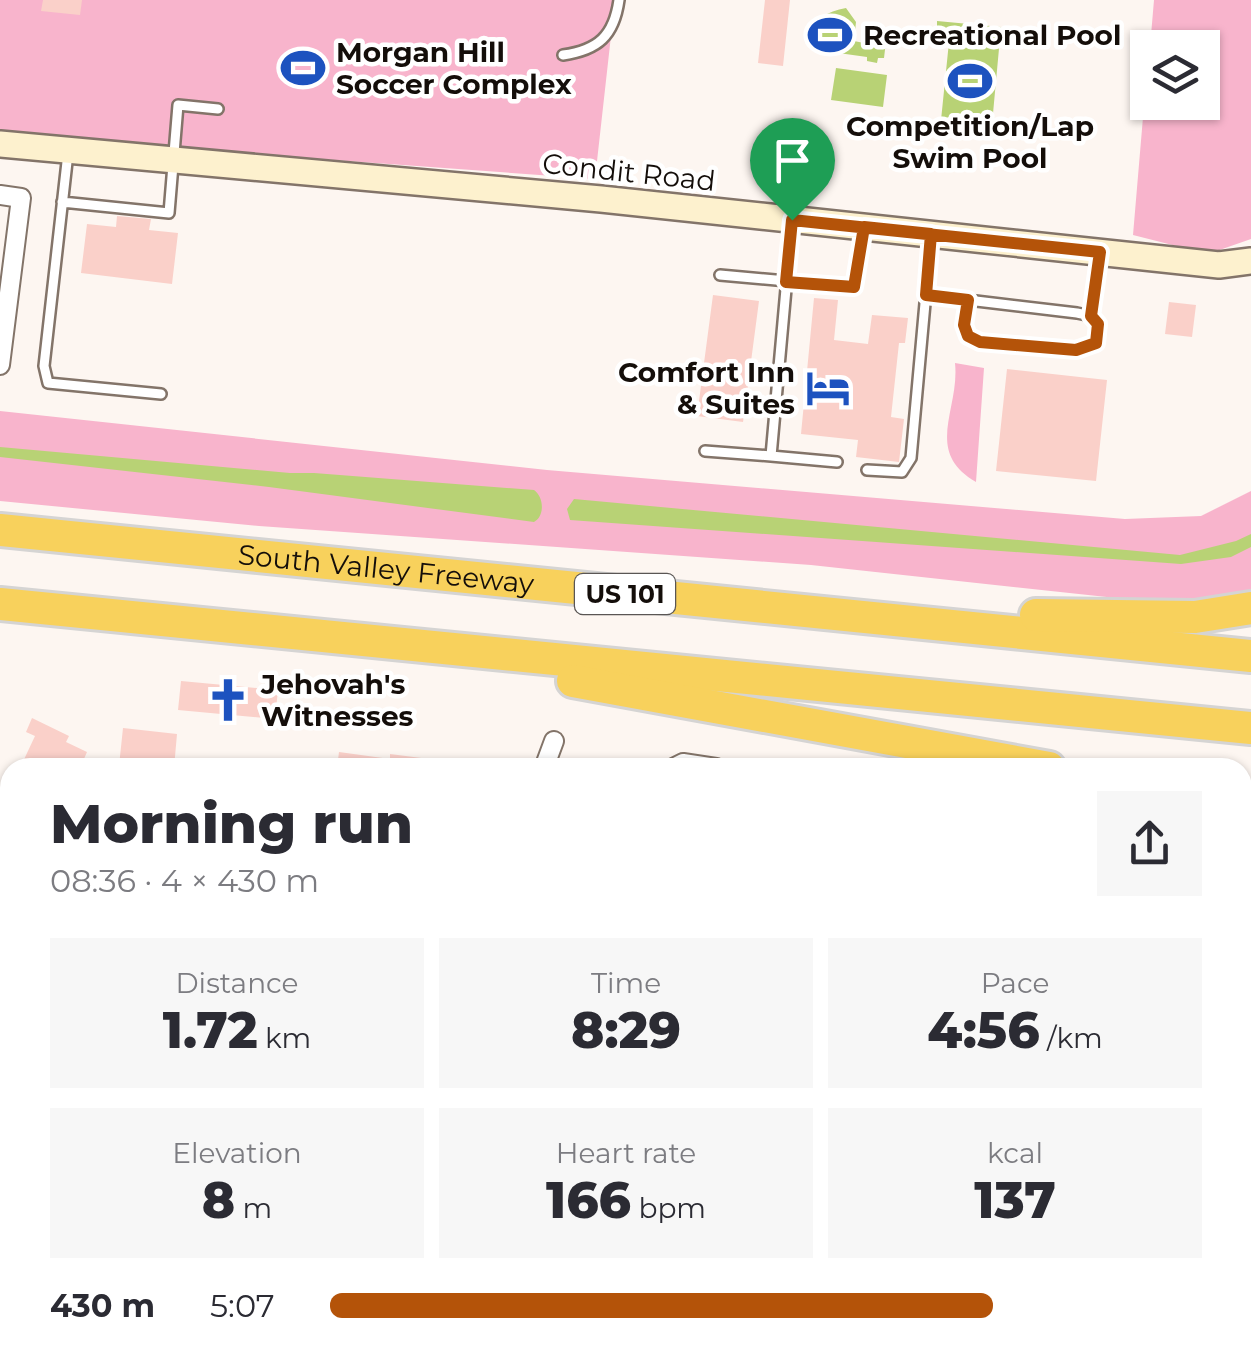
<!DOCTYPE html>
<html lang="en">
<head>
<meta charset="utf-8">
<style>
	:root { --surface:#fff; --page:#f7f7f7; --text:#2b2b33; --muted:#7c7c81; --accent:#b45309 }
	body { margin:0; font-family:Montserrat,sans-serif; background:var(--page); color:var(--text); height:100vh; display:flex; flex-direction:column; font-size:38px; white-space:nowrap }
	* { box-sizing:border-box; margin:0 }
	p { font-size:32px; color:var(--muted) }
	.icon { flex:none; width:55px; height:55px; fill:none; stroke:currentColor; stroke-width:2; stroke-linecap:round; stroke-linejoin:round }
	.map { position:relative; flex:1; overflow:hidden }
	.sheet { position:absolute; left:0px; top:758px; width:1252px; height:608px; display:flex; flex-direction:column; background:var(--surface); border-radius:30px 30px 0 0; box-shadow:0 2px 8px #0004 }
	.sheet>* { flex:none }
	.tools { position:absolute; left:1130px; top:30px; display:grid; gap:20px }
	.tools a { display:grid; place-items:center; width:90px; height:90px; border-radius:0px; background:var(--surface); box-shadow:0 2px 8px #0004; font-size:50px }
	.pin { position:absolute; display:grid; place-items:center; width:85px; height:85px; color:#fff; margin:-102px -42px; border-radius:50% 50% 50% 0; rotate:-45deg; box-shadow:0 0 10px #0007 }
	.pin .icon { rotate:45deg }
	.round { display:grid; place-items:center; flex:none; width:105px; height:105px; border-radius:0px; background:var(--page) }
	.overview { display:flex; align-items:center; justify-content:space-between; height:170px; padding:0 50px }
	h1 { font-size:55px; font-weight:800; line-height:75px }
	.figures { display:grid; grid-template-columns:repeat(3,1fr); gap:15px; height:170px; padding:10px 50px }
	.figures div { display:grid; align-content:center; border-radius:0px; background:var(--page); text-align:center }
	.figures b { font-size:50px; font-weight:800 }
	.figures small { font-size:28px; font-weight:400 }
	.figures p { font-size:28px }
	ul { padding:0 50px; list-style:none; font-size:32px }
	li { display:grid; grid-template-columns:160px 120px 1fr; align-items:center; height:75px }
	li i { height:25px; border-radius:12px; background:var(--accent) }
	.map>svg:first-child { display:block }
</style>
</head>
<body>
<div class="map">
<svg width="1251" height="1363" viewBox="0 0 1251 1363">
	<rect width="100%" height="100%" fill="#fdf6f1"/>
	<path fill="#f8b4cc" d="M0,0H615L595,179L0,136Z
		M1154,0H1251V239L1208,254L1133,235L1147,70L1148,102H1202V48L1150,47Z
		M955,363L984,368L976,482C923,451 960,410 955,363Z
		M0,411L547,470L1125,519L1201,516L1251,491V597L1181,605L811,565L259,526L0,501Z
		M0,879L10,880V1220L0,1219Z
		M1251,1187V1363H1151L1149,1362L1153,1355H1242V1202Z"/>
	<path fill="#b8d275" d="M846,8L856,22L854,41L864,43L866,30L887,33L884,58H878L877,63L867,61V57L817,50L805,37C814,20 827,11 846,8Z
		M937,21L1001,27L991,135L940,130L950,32L937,30Z
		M836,68L887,75L883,107L831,100Z
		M0,447L290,473H314L534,490C544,497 545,516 534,522L269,487L0,457Z
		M574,499L1180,555L1236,541L1251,534V547L1231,557L1181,564L570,520L567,509Z"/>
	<path fill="#fad0c9" d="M43,0H82L80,15L41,11Z
		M765,0H790L783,66L758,63Z
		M117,216L151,219L149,230L178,233L172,284L81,273L87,224L116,227Z
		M713,295L759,301L743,422L697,416Z
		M814,298L838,300L834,340L868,344L872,315L908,318L905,343H899L891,417L904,419L899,462L856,457L858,440L801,434Z
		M1169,302L1196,305L1192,337L1165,334Z
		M1007,369L1107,380L1096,481L996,471Z
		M181,681L278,690L275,719L178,710Z
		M32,718L69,736L66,742L87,752L80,768L66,762L63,768H20L35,736L26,732Z
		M123,728L177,734L174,768L119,766Z
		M339,752L390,759V754L437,760V768H337Z"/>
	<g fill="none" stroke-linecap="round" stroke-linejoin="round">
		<g stroke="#837469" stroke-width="14">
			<path id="lane" d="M563,55C598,50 614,36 619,0
				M68,153L44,366L48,383L161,394
				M62,202L169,213L178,105L218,109
				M792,222L771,456L837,462
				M720,275L853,287L863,230
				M926,295L1077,313L1091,316L1098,324L1096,343L1076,350L980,342L967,336L964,325L968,300
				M1091,316L1100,254
				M705,451L771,456
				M867,470L902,472L911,458L931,237"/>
		</g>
		<g stroke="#837469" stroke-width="22">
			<path id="street" d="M0,195L21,198L0,365
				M544,768L554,741
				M673,768L683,763L716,768
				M0,1238L10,1239
				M1090,1355L1108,1363
				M119,1363L120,1360
				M487,1363V1355
				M655,1363V1358
				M1030,1363L1031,1355"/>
		</g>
		<g stroke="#837469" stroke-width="30">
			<path id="secondary" d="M0,144L601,199L1219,265L1251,261"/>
		</g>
		<g stroke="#d5d4d3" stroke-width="38">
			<g id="highway">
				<path id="s1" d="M0,530L1251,656"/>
				<path d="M0,604L1251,728"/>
				<path d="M1036,615L1195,617L1251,608"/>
				<path d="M573,681L1049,768"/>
				<path d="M1242,823L1251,827"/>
			</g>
		</g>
		<use href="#lane" stroke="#fff" stroke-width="9"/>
		<use href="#street" stroke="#fff" stroke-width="18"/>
		<use href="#secondary" stroke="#fdf1ce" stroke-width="25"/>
		<use href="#highway" stroke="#f8d15c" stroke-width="32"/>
	</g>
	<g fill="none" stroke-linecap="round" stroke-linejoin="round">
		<g stroke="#fff" stroke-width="20">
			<path id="route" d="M792,220L786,282L854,287L864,227L931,234L926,295L968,300L964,325L968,336L980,342L1076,350L1096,343L1098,324L1091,316L1100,252L792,220"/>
		</g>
		<use href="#route" stroke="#b45309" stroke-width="12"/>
	</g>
	<defs>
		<g id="stadium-bare" transform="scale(3.45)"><path d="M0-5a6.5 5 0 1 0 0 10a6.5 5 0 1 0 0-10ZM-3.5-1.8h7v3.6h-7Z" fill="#1d52bf" stroke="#fff" stroke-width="2.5" paint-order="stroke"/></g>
		<g id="hotel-bare" transform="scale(3.45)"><path d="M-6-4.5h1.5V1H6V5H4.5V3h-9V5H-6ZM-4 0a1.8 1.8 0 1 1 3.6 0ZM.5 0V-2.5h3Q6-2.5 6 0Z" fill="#1d52bf" stroke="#fff" stroke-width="2.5" paint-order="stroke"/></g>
		<g id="church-bare" transform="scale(3.45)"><path d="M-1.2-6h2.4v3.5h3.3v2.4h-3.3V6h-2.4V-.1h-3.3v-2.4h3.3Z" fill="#1d52bf" stroke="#fff" stroke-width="2.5" paint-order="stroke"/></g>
	</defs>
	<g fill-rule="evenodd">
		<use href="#stadium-bare" x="830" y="35"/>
		<use href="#stadium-bare" x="303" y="68"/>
		<use href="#stadium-bare" x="970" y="81"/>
		<use href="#hotel-bare" x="828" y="388"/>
		<use href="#church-bare" x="228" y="700"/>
	</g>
	<g text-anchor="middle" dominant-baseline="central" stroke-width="9" stroke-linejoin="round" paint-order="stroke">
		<rect fill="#fff" stroke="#5a5654" stroke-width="2.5" x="575" y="574" width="100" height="40" rx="8"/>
		<g font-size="25" font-weight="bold" fill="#140e0a">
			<text x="625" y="594">US 101</text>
		</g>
		<g font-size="28" font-weight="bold" fill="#140e0a" stroke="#fff" text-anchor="start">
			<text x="863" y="35">Recreational Pool</text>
			<text x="336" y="52">Morgan Hill<tspan x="336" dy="32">Soccer Complex</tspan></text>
			<text x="970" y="126" text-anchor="middle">Competition/Lap<tspan x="970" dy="32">Swim Pool</tspan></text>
			<text x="795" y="372" text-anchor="end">Comfort Inn<tspan x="795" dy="32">&amp; Suites</tspan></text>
			<text x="261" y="684">Jehovah's<tspan x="261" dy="32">Witnesses</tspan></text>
		</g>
		<g font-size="28" fill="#140e0a" stroke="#fff">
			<text transform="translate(629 172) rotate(6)">Condit Road</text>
			<text stroke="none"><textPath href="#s1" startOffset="388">South Valley Freeway</textPath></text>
		</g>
	</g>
</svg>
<div class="tools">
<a><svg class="icon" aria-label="layers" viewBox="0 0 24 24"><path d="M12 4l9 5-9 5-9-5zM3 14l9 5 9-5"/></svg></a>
</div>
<div class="pin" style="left:792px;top:220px;background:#1e9e55"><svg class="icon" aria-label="arrive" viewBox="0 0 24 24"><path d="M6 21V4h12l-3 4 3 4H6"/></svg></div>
<section class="sheet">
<div class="overview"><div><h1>Morning run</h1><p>08:36 · 4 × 430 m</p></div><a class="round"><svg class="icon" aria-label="share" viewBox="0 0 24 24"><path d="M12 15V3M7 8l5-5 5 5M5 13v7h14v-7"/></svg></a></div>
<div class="figures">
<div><p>Distance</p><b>1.72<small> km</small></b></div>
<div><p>Time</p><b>8:29</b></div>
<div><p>Pace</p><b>4:56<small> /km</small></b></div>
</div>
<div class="figures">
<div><p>Elevation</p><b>8<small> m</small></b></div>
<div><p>Heart rate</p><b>166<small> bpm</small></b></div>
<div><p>kcal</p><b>137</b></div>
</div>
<ul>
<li><b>430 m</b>5:07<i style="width:76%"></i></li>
</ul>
</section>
</div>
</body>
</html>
